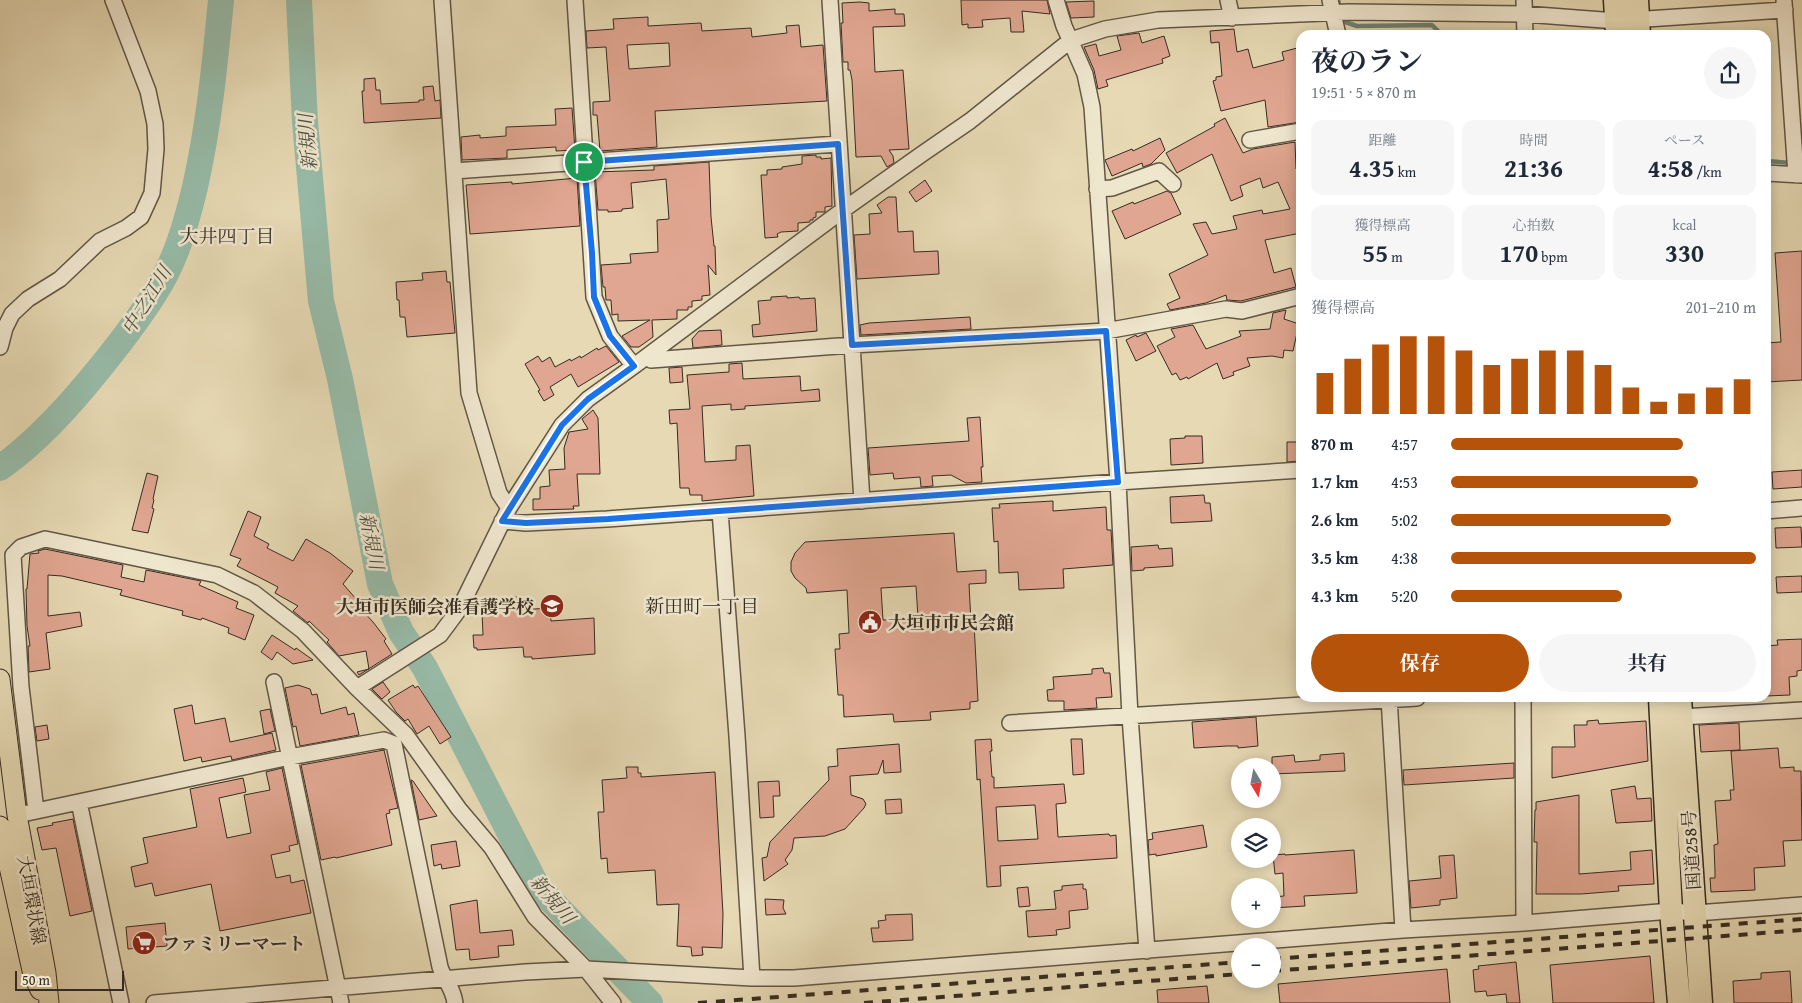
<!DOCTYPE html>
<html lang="ja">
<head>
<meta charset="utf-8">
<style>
	:root { --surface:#fff; --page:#f6f6f7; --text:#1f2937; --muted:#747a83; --accent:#b45309 }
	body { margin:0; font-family:"Gentium Book Plus","Noto Serif JP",serif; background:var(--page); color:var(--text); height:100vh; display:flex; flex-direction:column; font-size:19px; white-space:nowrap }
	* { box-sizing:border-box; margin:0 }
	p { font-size:16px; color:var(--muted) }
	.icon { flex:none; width:28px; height:28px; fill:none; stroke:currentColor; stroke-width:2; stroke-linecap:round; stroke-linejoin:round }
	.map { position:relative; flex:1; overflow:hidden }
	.side { position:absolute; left:1296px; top:30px; width:475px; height:672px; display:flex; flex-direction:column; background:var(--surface); border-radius:15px; box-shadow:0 2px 12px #0003 }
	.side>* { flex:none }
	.needle { width:32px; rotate:170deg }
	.tools { position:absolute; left:1231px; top:758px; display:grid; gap:10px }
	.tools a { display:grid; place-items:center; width:50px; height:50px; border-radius:50%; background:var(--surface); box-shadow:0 2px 12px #0003; font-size:25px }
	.scale { position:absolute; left:15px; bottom:12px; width:109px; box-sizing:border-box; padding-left:5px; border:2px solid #362c21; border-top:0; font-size:14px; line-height:18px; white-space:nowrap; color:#362c21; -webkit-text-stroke:4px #efe6ce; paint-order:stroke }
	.pin { position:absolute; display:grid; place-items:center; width:42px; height:42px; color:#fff; margin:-21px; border:2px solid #fff; border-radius:50%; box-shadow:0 1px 5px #0007 }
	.round { display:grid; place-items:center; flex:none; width:52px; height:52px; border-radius:26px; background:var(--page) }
	.head { display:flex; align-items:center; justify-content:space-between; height:85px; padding:0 15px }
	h1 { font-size:28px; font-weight:700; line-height:38px }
	.metrics { display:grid; grid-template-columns:repeat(3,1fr); gap:8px; height:85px; padding:5px 15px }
	.metrics div { display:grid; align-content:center; border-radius:12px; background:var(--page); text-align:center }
	.metrics b { font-size:25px; font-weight:700 }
	.metrics small { font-size:14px; font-weight:400 }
	.metrics p { font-size:14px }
	.chart { height:140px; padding:10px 15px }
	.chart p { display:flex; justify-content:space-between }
	.chart svg { width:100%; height:90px; margin-top:5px; stroke:var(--accent); stroke-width:6 }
	.button { display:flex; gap:10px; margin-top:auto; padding:10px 15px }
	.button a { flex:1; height:58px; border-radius:30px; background:var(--accent); color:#fff; font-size:20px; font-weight:700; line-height:58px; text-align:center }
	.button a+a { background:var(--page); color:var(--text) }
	ul { padding:0 15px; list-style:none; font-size:16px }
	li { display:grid; grid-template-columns:80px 60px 1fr; align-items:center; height:38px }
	li i { height:12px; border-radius:6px; background:var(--accent) }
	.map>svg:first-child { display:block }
</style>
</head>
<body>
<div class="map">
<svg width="1802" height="1003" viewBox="0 0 1802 1003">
	<rect width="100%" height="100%" fill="#e6d9b4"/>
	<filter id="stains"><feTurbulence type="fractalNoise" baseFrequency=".004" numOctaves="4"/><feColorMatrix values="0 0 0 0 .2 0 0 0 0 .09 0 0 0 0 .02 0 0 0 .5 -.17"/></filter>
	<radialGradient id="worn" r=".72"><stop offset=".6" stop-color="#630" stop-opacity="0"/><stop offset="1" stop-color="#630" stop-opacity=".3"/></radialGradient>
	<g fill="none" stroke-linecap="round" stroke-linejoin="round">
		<path stroke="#708272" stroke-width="4.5" d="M1338,0L1340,9
			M1343,16L1345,22L1357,26L1432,25L1442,35
			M1766,161L1793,163"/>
		<path stroke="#97bba8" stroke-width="26" d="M299,0L305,122L321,301L340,379L380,584L401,632L425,668L537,886L650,1003
			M0,468C38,441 70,405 99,369C121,342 143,314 161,283C178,253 187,220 195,187C209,125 215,63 221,0"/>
	</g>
	<path fill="#e0a691" stroke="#362c21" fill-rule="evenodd" d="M961,0H1047L1050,14L1022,11L1024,32H1011L1010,18L982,20L983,27L968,28V24L962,25Z
		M1094,1V17L1071,18L1066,2Z
		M860,2L869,3V11L895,9V14H904L905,26L873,27L875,72L903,70L909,149L889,150L893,156L894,163L887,167L881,156L856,157L852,80L850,70H848V62H843L841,23H843L842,3Z
		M648,17V26L701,23L702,31L751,28L752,37L787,33L786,26L799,25L801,47L823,45L827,101L655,111L657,147L600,151L597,115H593V102L610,101L606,47L587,48L586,31L614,29L613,19ZM669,43L670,66L629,69L627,45Z
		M1234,29L1237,52L1248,49L1253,68L1284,60L1282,52L1301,47V122L1268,127L1265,100L1221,111L1213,81L1216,80V77L1222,76L1219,42L1211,43L1210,31Z
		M1139,33L1142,43L1164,36L1170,56L1162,59L1163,63L1106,80L1108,86L1098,89L1094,70L1084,47L1096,44L1099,56L1121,50L1117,36Z
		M375,78L376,90H380L381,104L419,102V100H424L423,87L433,86L435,101L440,100L441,118L364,123L362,91H364V79Z
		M572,108L575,150L556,151V147L507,150V158L462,160L461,137L480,135V138L506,136V127L556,125L555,109Z
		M1225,118L1243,153L1253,149L1295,142L1296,169H1301V235V233L1265,240L1274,273L1291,268L1296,287L1241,301L1227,300L1226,295L1206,303L1170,310L1167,304L1180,298L1169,274L1208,255L1193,224L1206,222L1212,234L1237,229L1233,216L1262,210L1263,214L1290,209L1278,182L1263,188L1260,178L1240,186L1243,196L1231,201L1212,154L1177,173L1166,153L1215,126L1214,124Z
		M1160,138L1165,150L1151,164L1143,167L1142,163L1112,176L1105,160L1132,149L1133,151Z
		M816,155V157H821V159L831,158L832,206L825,207V212H816V217L813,218V220H810V222L798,223V231L781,232L777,234L778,237L765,238L761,175H767V170L782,169V167L802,164V156Z
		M709,162L711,217L714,246H715L716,275L708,265L710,295L702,296V300L692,301V307H688V310H677V319L652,320L653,337L639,347H631L622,336L650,320L618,321V314L612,315L611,300H606L605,287H603L601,265L631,263L630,254L658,252L657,220L669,219L666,179L631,183L633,208L622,209V211L608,212V210H598L595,172L654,170V166Z
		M577,178L580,226L470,234L466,185L512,182V184Z
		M925,180L932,191L916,202L909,192Z
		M1167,191L1171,193L1181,214L1125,239L1112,211L1133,202L1134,204Z
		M888,197H896L898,232L913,231L914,252L938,251L939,274L857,279L854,235L870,234L869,214L882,213L877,205Z
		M1802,251V380L1766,382V343L1781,342L1775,253Z
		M446,271L447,282H450L455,333L407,337L405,317H400L399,300H397L396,282L423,280L422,273Z
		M787,296V298L799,297L800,299L815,298L817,331L753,337L752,325L760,324L758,301L771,300V297Z
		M1286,310L1284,319L1299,324L1293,351L1284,350L1283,358L1272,356L1247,358L1250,366L1233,372L1234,375L1223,379L1217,363L1188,379L1187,377L1180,380L1176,373L1172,375L1157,346L1175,337L1171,329L1193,325L1206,349L1241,336L1239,331L1270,329L1273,313Z
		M970,317L971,329L861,335L860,325L869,323Z
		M721,330L722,345L693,348L692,339L699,331Z
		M1146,333L1156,351L1136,361L1126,340L1136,335L1137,337Z
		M606,346L619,362L578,387L571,374L550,387L554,395L544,401L538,391L540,390L525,364L538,356L542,362L550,357L555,367L570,359L571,361L580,356L581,358L597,348L598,350Z
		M742,363L743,379L800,376L801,391L819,389L820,401L745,406V409L731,410V404L702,406L705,462L736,460V446L750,445L754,496L702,501V495H690L689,488H680L677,423L670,424L669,410L690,409L687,375L729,372V364Z
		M682,367L683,382L670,383L669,368Z
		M593,410L598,418L600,474H577L579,506H573L574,509L533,510V499H540V487L550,486L549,470L565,469L564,448L569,432L588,429L582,419Z
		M980,417L983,467H981L982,482L966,483L951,475L932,476L933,486L921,487L920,477L894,479L893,473L870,475L868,448L969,441L967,418Z
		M1185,436H1202L1203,463L1171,465L1170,439L1185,438Z
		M1287,442H1300V461L1287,462Z
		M1802,470V487L1773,489L1772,472Z
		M147,473L158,476L153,499L154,500L152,508L154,509L148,533L132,530Z
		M1204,495L1205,503H1210L1212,521L1171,523L1170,497Z
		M1053,501V511L1106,507L1107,530H1111L1113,565L1063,569L1064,588L1019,590L1018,572L999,573L998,541L994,542L992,508H1000L999,504Z
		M248,511L261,517L254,536L269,544L267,548L293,561L306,539L330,553L353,571L343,584L364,608L362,610L373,622L386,639L384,641L392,654L359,675L357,672L369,669L366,651L339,656L327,642L329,640L309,621L308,623L293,611L298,606L275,593L278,587L237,566L241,559L230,555Z
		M1801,527L1802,547L1776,548L1775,528Z
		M954,533L957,572L986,570V583L969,584L971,623H974L978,701L970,702V709L930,712L931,720L894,722L893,714L844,717L843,695H838L835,649H840L839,634L849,633L847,590L807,593L806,588L795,578L791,571V562L795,553L805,542ZM916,586L918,618L883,620L881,588Z
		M1158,545L1159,549L1172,548L1173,566L1144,568V570L1132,571L1131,547Z
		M45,549L123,565L121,577L144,582L146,570L201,581L199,585L238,602L236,608L254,615L245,640L228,633L229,628L202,618L201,620L182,615L183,611L120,595L122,590L62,576L48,575V616L80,612L82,626L46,633L50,669L29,672L28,646H30L27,626L26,589H27L30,554L39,553L38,551Z
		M1802,576V592L1777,593L1776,577Z
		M518,597L519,610L550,608L551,621L594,618L595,654L532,659V657H524L523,647L477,650V648H474L473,635H483L482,612L496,611L495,598Z
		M272,635L295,650L296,648L313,660L293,664L277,652L272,660L261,652Z
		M1802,639V670L1797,671V676L1789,677L1790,695L1766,696V646L1778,645L1777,640Z
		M1103,668L1104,673H1110L1112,697L1096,698L1097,708L1064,710V701H1048L1047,690L1054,689L1053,677L1092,674V669Z
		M383,682L390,692L382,699L372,689Z
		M298,685L310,689L312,695L317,694L321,714L346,707L348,715L354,713L359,735L300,746L296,726L293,727L285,688Z
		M413,685L415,688L418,686L451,737L440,744L429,726L417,734L408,719L405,721L396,712L388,700Z
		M192,705L195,724L225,718L230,742L272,733L276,750L232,760L231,756L202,762L201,757L184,761L174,709Z
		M270,709L275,731L264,734L260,711Z
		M1256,717L1258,746L1238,748V746H1227L1194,748L1192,722Z
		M1598,720L1599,724L1646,721L1648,761L1552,778V747H1575L1574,725H1587V721Z
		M1739,723L1740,750L1701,752L1699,725Z
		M47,725L49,739L37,741L35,727Z
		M991,739L992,751H990L992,777H994V788L1064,784L1066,803L1056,804L1058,837L1109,834L1110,836L1116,835L1117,858L1000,866L1001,886L987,887L980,779L977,780L975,740ZM1035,805L1038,839L998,841L996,807Z
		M1071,739H1082L1084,774L1073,775Z
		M899,744L901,772L884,773L883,760L878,774L850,776L851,795L863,799L866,804L864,808L845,829L825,836L794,838L792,850L785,860L788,864L764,881L762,858L767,857L770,842L829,780L828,767L838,766L837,749Z
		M1778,748L1780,768L1794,767V771H1801L1802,840L1783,841L1785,866L1754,868L1755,890L1711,892L1710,878H1715V872L1714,845L1718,844L1715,801L1731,800L1730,790H1734L1731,751Z
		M384,750L398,808L389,810L390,813L386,814L392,845L336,858L335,857L321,860L301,765Z
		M1344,753L1345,771L1272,774V757L1294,755L1295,762L1320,760V755Z
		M1514,763V778L1404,785L1403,770Z
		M626,767H638V773H641V777L715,772L723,914L722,948L702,947L703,955L692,956L691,947L677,946L679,904L657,905L655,870L608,873L607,858L601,859L598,812H604L602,780L627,778Z
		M282,768L298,844L289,846L290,851L271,855L276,878L290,875L291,883L304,880L311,913L220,931L211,884L155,896L152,883L135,887L131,867L148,863L143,838L197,827L190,789L243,778L246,792L219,798L227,838L251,833L244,795L270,790L266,772Z
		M411,780L413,781L437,816L419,820Z
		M779,781L780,796H773L774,817L760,818L758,782Z
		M1635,786L1637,799L1651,798L1652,821L1616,823L1611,790Z
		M1579,795V874L1631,870L1630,852L1652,850L1654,884L1618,886L1619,891L1581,894H1536L1537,842H1534L1535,810H1536V802Z
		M901,799L902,813L886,814L885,800Z
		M73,819L92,911L70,916L56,848L42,850L37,828L53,825L52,823Z
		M1203,825L1207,847L1156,856V854L1149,855L1148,840L1153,839L1152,833Z
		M456,841L460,866L442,869L441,864L434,866L431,845Z
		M1354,850L1357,893L1304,896L1305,906L1272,908V897L1284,896L1283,873L1275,874L1273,855L1285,854V855Z
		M1454,855L1457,898L1440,900V905L1411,908L1409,881L1441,878L1439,856Z
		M1083,884V889H1086L1088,909L1069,911L1070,928L1056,930L1057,935L1028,937L1026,911L1056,909L1054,891L1062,890V886Z
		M1028,887L1030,906L1019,907L1017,888Z
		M765,899L784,900L783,908L786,914L766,915Z
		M477,900L480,933L512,930L514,945L498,946L499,957L470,960L469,949L456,950L450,905Z
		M912,914L913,940L873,942L871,928H879L878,921L886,920L885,915Z
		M165,923L167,946L128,949L126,927Z
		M1650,956L1654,1003H1553L1550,965Z
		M1516,962L1520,1003H1507L1506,994L1487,996L1486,991L1475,992L1473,970L1479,969L1478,966Z
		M1447,969L1450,1003H1280L1278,984Z
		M1790,971L1792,1003H1734L1733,981L1761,979V973Z
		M1207,986L1209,1003H1158L1157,990Z"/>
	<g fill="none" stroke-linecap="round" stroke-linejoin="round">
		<g stroke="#625746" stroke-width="18">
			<path id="minor" d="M442,0L469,393L499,493L509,508
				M575,0L594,297L610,336L634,366
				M830,0L862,501
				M1056,0L1064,26L1085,74L1092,107L1118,482L1130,716L1147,951
				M1228,0L1232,18
				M1330,0L1338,35
				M1524,0L1525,35
				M1784,2L1796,175
				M1250,140L1301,131
				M454,171L838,144
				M1766,173L1802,175
				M1097,189L1112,188L1159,171L1173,184
				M0,347L5,328L12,314L28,299L60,279L100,241L126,228L141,217L152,193L156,149L155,124L148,91L113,0
				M647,357L651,360L852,345L1106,331L1226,309L1242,311L1301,296
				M720,511L737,736L752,978
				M1766,511L1802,508
				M502,521L526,523L607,519L1118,482L1301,470
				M274,682L341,1003
				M357,688L440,635L460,608L509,508L562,425L588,399L634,366L843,210L922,154L970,121L1071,40L1105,29L1158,20L1348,12L1524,14L1616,21L1785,10
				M1389,698L1403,930
				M1523,698L1524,923
				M1681,717L1802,710
				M1010,723L1417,698
				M79,802L121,1003
				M36,811L21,687L13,555L21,547L45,539L217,575L254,593L303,631L357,688L406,735L459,809L492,848L535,917L586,969L613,1003
				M27,813L290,757L384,740L394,744L440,967C445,982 453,987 455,1003
				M154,1003L525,972L586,969L752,978H794L1403,930L1524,923L1671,911L1696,913L1802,905"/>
		</g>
		<g stroke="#362c21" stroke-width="21">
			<path id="major" d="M0,679L17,815L46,973L49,1003
				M0,826L33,975L40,990"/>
		</g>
		<g stroke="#362c21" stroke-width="25">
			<path id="highway" d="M1615,0L1617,35
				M1637,0L1639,35
				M1660,698L1671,911L1679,1003
				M1680,698L1701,1003"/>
		</g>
		<use href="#minor" stroke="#efe6ce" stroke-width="15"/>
		<use href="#major" stroke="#e6d9b4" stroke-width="19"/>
		<use href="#highway" stroke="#e6d9b4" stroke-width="22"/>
		<path stroke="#362c21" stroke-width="4" stroke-dasharray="9 9" stroke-linecap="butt" d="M1272,959L1802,919
			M1272,971L1802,930
			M698,1003L1240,962
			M864,1003L1240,974"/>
	</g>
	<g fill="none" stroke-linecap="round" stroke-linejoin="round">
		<g stroke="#fff" stroke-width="10">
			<path id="route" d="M838,144L852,345L1106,331L1118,482L608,519L526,523L502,521L562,425L588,399L634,366L610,336L594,297L592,253L584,162Z"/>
		</g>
		<use href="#route" stroke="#1a73e8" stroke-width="6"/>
	</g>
	<defs>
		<g id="school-disc" transform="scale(1.25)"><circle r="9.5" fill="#8f2418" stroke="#efe6ce"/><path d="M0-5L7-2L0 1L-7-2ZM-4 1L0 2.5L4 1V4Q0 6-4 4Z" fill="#fff"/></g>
		<g id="civic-disc" transform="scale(1.25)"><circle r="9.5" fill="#8f2418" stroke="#efe6ce"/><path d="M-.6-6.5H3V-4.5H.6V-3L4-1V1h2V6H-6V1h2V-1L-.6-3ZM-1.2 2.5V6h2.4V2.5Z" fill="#fff"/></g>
		<g id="supermarket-disc" transform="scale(1.25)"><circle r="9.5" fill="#8f2418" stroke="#efe6ce"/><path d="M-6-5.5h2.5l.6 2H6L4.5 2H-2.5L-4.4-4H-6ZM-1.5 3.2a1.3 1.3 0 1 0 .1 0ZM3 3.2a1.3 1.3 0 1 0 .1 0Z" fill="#fff"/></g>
	</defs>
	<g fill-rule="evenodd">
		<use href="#school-disc" x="552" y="606"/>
		<use href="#civic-disc" x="870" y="622"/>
		<use href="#supermarket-disc" x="144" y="943"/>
	</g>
	<g text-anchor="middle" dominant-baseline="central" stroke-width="5" stroke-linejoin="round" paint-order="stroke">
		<g font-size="18" font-weight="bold" fill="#362c21" stroke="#efe6ce" text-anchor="start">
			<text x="534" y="606" text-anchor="end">大垣市医師会准看護学校</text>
			<text x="888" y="622">大垣市市民会館</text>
			<text x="162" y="943">ファミリーマート</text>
		</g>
		<g font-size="18" fill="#362c21" stroke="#efe6ce">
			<text transform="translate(1691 850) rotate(-94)">国道258号</text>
			<text transform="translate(32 900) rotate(80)">大垣環状線</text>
		</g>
		<g font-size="19" font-style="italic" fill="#4e5043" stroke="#efe6ce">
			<text transform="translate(307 142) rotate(-95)">新規川</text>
			<text transform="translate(146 300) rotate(-58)">中之江川</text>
			<text transform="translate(372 541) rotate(79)">新規川</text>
			<text transform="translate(553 899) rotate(50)">新規川</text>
		</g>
		<g font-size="19" fill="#362c21" stroke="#efe6ce">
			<text x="227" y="236">大井四丁目</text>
			<text x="702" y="606">新田町一丁目</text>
		</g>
	</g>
	<rect width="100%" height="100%" filter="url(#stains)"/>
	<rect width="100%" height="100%" fill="url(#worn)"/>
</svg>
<div class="tools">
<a><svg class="needle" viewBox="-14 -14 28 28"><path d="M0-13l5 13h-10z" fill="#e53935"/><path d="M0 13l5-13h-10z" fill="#747a83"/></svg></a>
<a><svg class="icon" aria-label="layers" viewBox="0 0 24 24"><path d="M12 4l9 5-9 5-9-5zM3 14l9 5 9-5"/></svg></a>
<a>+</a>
<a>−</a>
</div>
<div class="scale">50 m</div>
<div class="pin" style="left:584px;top:162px;background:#1e9e55"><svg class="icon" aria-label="arrive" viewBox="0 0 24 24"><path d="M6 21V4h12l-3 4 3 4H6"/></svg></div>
<section class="side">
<div class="head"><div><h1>夜のラン</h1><p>19:51 · 5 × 870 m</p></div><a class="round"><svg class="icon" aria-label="share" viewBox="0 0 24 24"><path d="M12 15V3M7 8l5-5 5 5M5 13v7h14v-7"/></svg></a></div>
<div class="metrics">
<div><p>距離</p><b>4.35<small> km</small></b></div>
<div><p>時間</p><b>21:36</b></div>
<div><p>ペース</p><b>4:58<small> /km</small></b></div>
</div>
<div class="metrics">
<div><p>獲得標高</p><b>55<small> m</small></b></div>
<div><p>心拍数</p><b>170<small> bpm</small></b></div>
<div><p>kcal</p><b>330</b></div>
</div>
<div class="chart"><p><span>獲得標高</span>201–210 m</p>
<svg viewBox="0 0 160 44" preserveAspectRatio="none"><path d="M5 44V24M15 44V17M25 44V10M35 44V6M45 44V6M55 44V13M65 44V20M75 44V17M85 44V13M95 44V13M105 44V20M115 44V31M125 44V38M135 44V34M145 44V31M155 44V27"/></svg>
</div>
<ul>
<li><b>870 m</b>4:57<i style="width:76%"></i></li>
<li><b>1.7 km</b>4:53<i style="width:81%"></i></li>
<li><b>2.6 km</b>5:02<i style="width:72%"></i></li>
<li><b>3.5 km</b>4:38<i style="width:100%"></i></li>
<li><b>4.3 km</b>5:20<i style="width:56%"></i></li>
</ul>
<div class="button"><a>保存</a><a>共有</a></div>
</section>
</div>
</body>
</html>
